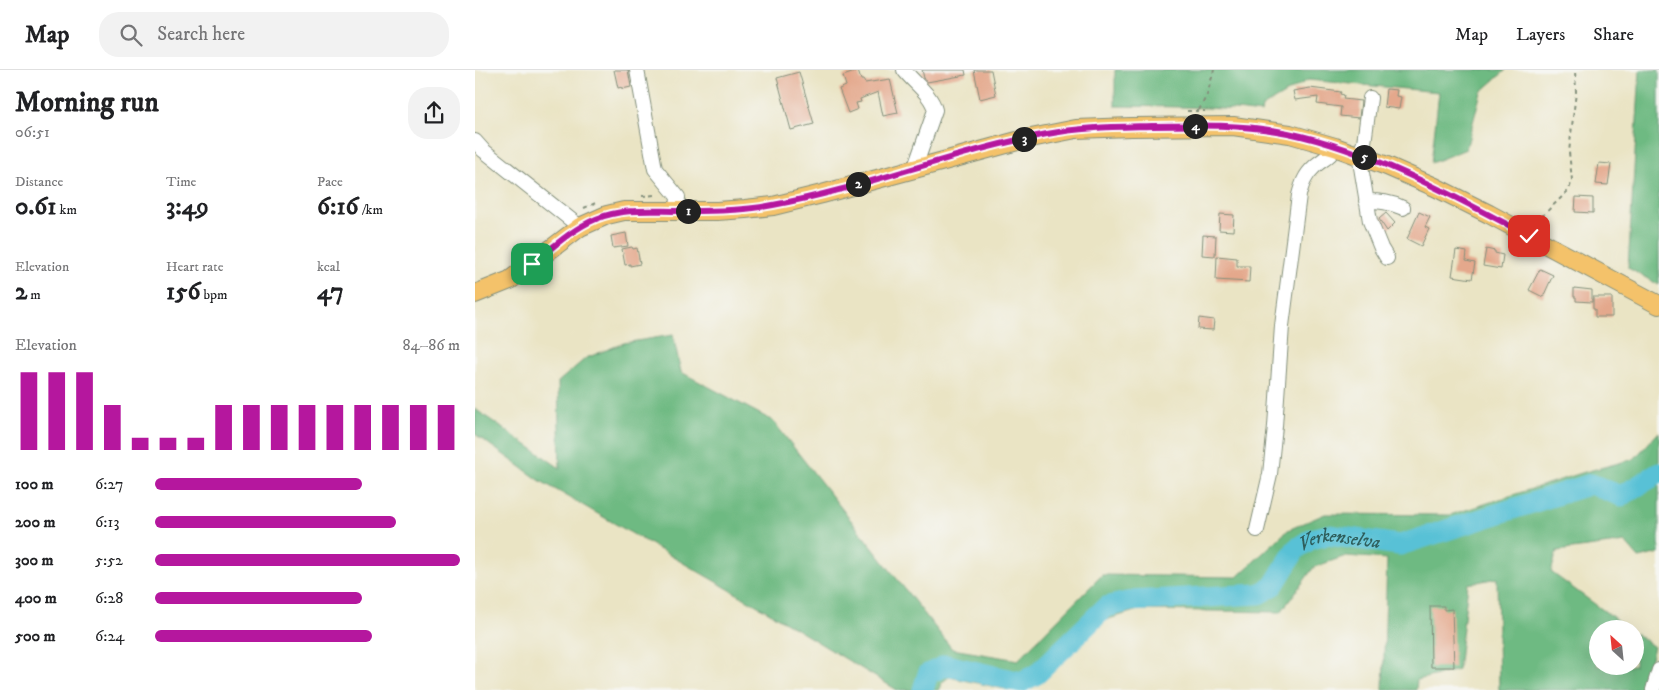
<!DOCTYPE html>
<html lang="en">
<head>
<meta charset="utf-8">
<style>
	:root { --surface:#fff; --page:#f2f2f2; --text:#202124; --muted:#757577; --line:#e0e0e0; --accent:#b5179e }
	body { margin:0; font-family:"IM FELL DW Pica",serif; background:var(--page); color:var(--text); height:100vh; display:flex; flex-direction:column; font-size:19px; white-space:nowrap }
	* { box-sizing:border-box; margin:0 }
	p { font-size:16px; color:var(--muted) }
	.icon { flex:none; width:28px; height:28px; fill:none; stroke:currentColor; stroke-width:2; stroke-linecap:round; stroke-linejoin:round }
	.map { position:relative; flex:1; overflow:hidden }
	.drawer { display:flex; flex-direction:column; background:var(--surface); width:475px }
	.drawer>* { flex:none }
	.needle { width:32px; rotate:333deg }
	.buttons { position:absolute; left:1114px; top:550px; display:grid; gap:10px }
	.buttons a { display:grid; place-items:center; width:55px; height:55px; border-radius:50%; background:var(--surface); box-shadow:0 5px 20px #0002; font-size:25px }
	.pin { position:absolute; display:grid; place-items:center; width:42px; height:42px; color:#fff; margin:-21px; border-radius:10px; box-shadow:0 2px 8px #0006 }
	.km { position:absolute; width:25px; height:25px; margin:-12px; border-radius:50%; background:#222; color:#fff; font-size:14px; line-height:25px; text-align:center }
	.round { display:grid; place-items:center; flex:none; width:52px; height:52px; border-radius:20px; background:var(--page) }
	.summary { display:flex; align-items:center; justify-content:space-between; height:85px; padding:0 15px }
	h1 { font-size:28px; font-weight:700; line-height:38px }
	.figures { display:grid; grid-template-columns:repeat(3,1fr); gap:8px; height:85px; padding:5px 15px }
	.figures div { display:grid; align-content:center }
	.figures b { font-size:25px; font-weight:700 }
	.figures small { font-size:14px; font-weight:400 }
	.figures p { font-size:14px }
	.chart { height:140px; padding:10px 15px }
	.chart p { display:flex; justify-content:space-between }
	.chart svg { width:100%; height:90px; margin-top:5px; stroke:var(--accent); stroke-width:6 }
	ul { padding:0 15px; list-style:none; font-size:16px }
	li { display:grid; grid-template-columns:80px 60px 1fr; align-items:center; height:38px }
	li i { height:12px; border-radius:6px; background:var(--accent) }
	header { display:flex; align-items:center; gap:30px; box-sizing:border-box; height:70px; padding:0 25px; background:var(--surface); border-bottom:1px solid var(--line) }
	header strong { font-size:24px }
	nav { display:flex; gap:28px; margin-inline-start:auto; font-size:18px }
	.search { width:350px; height:45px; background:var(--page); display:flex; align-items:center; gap:12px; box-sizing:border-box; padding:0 18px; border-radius:20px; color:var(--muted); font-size:19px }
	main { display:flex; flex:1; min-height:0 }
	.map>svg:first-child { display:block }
</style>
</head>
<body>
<header>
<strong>Map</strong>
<div class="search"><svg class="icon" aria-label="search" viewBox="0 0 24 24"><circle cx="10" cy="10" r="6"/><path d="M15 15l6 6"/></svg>Search here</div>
<nav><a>Map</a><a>Layers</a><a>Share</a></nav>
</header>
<main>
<section class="drawer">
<div class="summary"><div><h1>Morning run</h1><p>06:51</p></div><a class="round"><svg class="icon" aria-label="share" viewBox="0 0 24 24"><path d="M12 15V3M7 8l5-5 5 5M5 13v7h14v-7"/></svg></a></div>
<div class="figures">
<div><p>Distance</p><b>0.61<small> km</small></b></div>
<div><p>Time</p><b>3:49</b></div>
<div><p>Pace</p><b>6:16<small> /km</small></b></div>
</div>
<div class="figures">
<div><p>Elevation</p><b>2<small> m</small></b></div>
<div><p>Heart rate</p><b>156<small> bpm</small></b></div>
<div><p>kcal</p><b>47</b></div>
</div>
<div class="chart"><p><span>Elevation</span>84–86 m</p>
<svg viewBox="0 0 160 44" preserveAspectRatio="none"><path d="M5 44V6M15 44V6M25 44V6M35 44V22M45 44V38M55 44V38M65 44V38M75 44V22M85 44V22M95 44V22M105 44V22M115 44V22M125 44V22M135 44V22M145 44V22M155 44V22"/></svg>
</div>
<ul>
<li><b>100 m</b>6:27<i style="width:68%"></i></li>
<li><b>200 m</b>6:13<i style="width:79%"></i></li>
<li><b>300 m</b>5:52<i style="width:100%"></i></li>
<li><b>400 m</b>6:28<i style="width:68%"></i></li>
<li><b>500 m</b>6:24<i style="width:71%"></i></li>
</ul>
</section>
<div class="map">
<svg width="1184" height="620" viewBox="0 0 1184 620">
	<rect width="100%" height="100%" fill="#f6f6f2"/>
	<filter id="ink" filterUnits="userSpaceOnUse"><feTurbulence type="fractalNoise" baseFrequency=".02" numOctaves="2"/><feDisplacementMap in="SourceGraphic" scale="10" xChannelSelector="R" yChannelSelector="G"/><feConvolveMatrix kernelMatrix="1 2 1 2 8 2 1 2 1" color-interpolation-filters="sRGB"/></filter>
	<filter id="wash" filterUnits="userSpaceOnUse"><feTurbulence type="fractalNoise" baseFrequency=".0096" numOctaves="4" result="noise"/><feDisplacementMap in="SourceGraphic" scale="20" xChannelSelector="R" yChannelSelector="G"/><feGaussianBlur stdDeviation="1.12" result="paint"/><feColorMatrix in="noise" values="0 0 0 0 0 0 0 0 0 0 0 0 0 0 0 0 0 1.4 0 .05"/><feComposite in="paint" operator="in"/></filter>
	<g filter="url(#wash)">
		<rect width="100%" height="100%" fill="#eae4c4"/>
		<path fill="#6eba82" stroke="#467c5b" d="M640,0H1031L1006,22L991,79L956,93L964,22L833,10L787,37L786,43C737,36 689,37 640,36Z
			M1165,0H1184V215L1153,198Z
			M198,265L206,302L298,351L477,579L543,590L627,505L762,507L813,460L850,444L975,445L1110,402L1159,389L1184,362V483L1164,488L1150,472L1082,481L1076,502L1154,559H1122V596H1160V563L1179,577L1167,620H1024L1022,508L993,514L983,600L942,610L941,620H908L912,489L871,486L839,497L806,542L663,540L624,552L564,613L549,620H535L474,607L466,613L464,620H422L290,540L64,410L0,364V339L85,398L83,312L111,288L149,273Z"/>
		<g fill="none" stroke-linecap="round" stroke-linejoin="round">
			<path stroke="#59c1d6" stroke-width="21" id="s1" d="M448,620L453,604L471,595L546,612L562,604L631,537L656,531L784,524L798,516L821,479L836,469L853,465L925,475L1116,414L1146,426L1184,403"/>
		</g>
		<g id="blocks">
			<path fill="#e4a88c" d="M139,0H153L156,17L147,19V17L143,18Z
				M447,0H490L491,5L452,12L449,8Z
				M499,0H516L521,25L505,29Z
				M383,1L386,10H388L390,13L415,9L423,43L408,46L403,22L385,29L386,32L381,33L383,39L373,43L364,19L371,16L368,6Z
				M324,2L339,54L316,60L302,8Z
				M835,18L866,22L865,24L869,25L868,29L886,31L884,48L865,46L866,37L842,34L843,27L820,30L818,21Z
				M911,19L922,20L921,26L926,27L924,39L909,37Z
				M1124,93L1136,94L1133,115L1121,114Z
				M1101,127L1118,128V143L1100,142Z
				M944,142L955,147L950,157L954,159L946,176L932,169Z
				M911,143L920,153L912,161L904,149Z
				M745,144L759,145L758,161L744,160Z
				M151,163L153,176L138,178L136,166Z
				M728,165L741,166L740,186L727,185Z
				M157,177L158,179L162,178L165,194L155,196V194L150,195L147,179Z
				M1011,179L1020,181V183L1028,185L1026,199L1008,196Z
				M981,180L992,182L991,191L1000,193L997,209L977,206Z
				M742,186L762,188V196H775L774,212L741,210Z
				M1065,199L1078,205L1068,227L1054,220Z
				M1099,218L1117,220V232L1101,231V227H1099Z
				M1118,227H1137V247H1120V239H1118Z
				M724,248L739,250L738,260L723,259Z
				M955,536H969V540L977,539L979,597H956Z"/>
		</g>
	</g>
	<g filter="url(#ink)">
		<use href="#blocks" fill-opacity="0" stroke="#84907c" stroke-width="1"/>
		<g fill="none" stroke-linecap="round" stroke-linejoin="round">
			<g stroke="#84907c" stroke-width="16">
				<path id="minor" d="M162,0L180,99L203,127L202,141
					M429,0C439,13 456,24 460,40L440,97
					M895,28L889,73L884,85L895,151L906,178L912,188
					M0,71L8,80L105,157
					M891,131C905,131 915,132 928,138
					M782,460L795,404L800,356L807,256L824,125C827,114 830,105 839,97C846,90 857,86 860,77
					M1178,620L1184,600"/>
			</g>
			<g stroke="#84907c" stroke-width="20">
				<path id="major" d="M0,224L35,210L105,157L132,145L149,141H242L270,139L298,136L347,124L546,70L601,59L656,57L758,56L815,64L860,77L912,96L960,117L1014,144L1184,235"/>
			</g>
			<path stroke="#84907c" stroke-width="2" stroke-dasharray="4 4" stroke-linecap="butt" d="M724,40L732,25L739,0
				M712,41H730
				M167,126L180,125
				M109,138L123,132
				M1061,152L1094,120L1097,110L1094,82L1101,22L1100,0"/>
			<use href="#minor" stroke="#fff" stroke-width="14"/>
			<use href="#major" stroke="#f4c26a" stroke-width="18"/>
		</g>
	</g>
	<g fill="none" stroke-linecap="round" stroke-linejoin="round" filter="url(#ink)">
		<g stroke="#fff" stroke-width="10">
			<path id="route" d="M57,194C77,178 97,159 121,149C148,138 175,141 204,141C235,141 267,141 298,135C391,118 479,81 572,64C607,57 642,57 677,56C723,55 768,54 813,63C895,80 981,127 1054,166"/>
		</g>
		<use href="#route" stroke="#b5179e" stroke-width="6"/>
	</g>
	<g text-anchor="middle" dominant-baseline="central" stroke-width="5" stroke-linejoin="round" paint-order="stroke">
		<g font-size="19" font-style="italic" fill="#2e5e5c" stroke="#f6f6f2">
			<text stroke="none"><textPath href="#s1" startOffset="488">Verkenselva</textPath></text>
		</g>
	</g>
</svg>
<div class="buttons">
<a><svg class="needle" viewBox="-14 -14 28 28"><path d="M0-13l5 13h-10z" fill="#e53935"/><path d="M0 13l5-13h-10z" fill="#757577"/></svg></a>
</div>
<div class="pin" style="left:57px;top:194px;background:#1e9e55"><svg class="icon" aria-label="arrive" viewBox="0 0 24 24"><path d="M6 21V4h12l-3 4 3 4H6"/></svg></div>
<div class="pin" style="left:1054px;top:166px;background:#d93025"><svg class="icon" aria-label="check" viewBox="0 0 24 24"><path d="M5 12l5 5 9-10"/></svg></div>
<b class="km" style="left:213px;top:141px">1</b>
<b class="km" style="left:383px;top:114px">2</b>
<b class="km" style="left:549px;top:69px">3</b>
<b class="km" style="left:720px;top:56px">4</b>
<b class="km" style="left:889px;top:87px">5</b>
</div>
</main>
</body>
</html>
